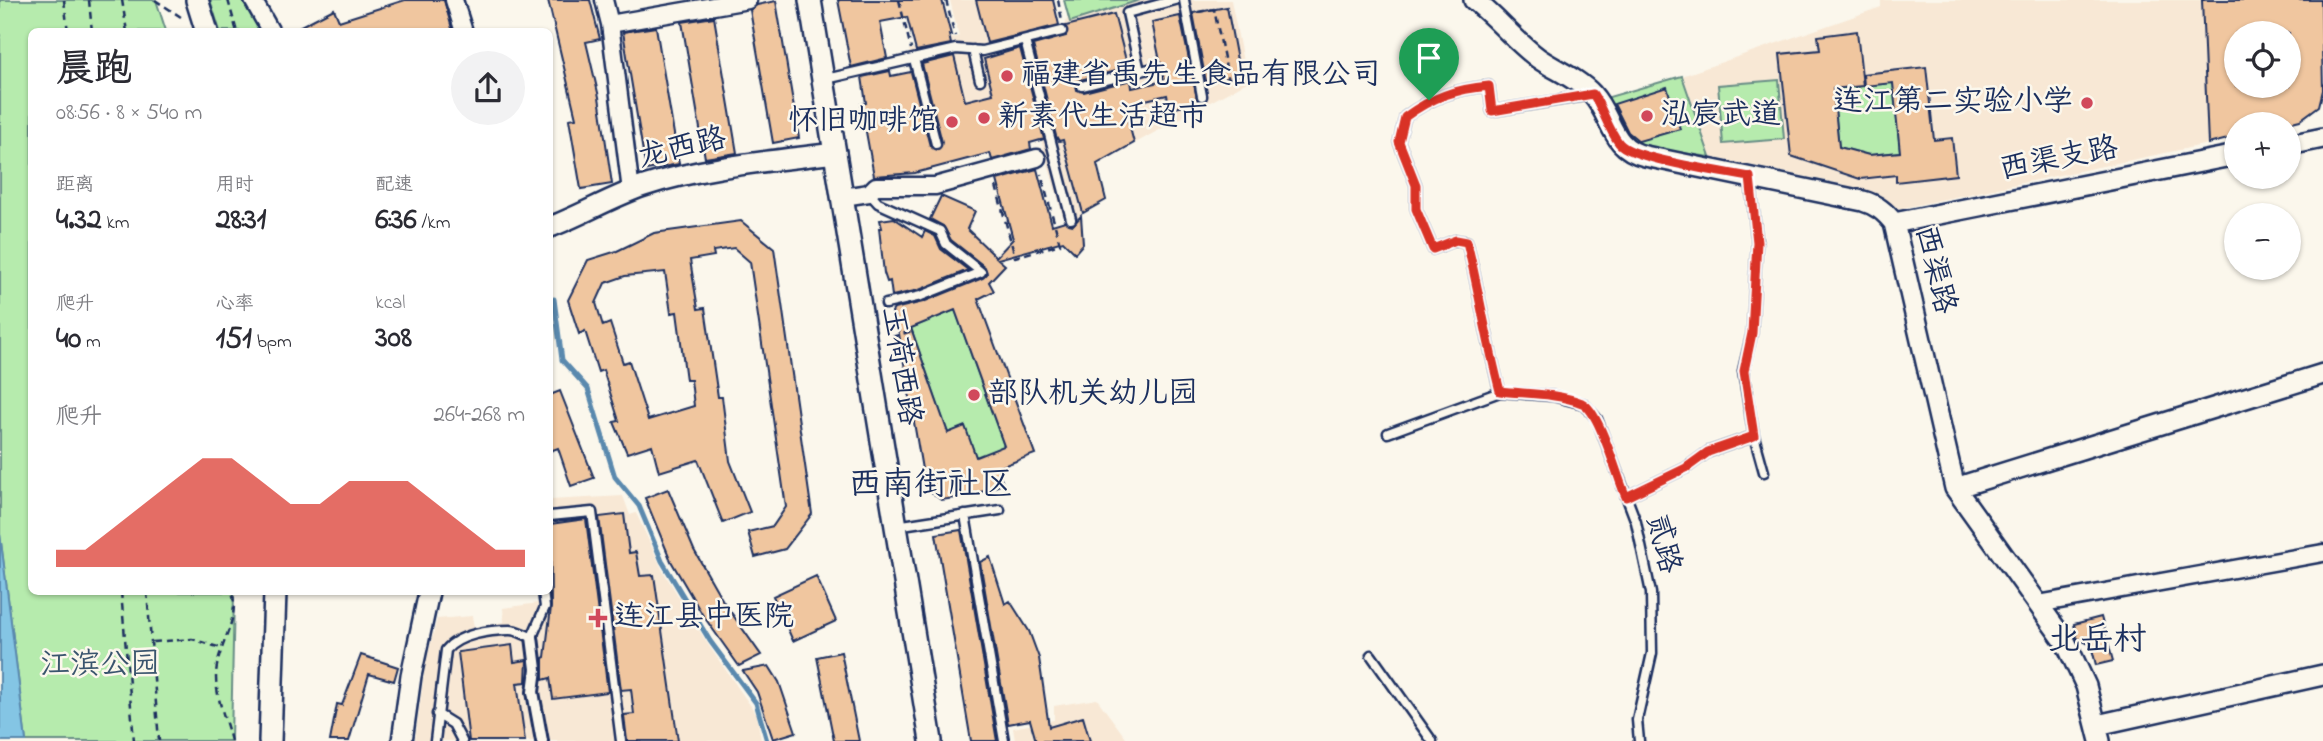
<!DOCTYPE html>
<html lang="zh">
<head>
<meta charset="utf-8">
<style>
	:root { --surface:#fff; --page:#f2f2f3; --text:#2b2b33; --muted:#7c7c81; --accent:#d93025 }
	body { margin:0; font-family:"Indie Flower","LXGW WenKai TC",sans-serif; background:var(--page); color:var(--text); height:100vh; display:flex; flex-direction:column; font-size:26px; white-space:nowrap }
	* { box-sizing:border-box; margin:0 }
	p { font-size:23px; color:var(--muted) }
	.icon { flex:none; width:38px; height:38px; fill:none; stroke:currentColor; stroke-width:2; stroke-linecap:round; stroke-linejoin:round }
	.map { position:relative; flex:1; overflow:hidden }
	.sheet { position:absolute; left:28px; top:28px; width:525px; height:567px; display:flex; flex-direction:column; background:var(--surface); border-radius:10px; box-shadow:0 2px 5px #0004 }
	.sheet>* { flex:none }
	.fabs { position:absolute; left:2224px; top:21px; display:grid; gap:14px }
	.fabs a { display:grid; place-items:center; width:77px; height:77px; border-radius:50%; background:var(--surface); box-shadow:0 2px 5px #0004; font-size:35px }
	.pin { position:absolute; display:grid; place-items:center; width:60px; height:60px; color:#fff; margin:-72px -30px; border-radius:50% 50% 50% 0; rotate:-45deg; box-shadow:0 0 7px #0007 }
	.pin .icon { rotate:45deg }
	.round { display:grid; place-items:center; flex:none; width:74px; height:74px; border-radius:37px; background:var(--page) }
	.overview { display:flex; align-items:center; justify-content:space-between; height:119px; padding:0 28px }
	h1 { font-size:38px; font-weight:800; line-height:52px }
	.stats { display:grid; grid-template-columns:repeat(3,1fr); gap:10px; height:119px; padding:7px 28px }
	.stats div { display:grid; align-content:center }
	.stats b { font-size:30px; font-weight:800 }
	.stats small { font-size:19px; font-weight:400 }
	.stats p { font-size:19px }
	.chart { height:196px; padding:14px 28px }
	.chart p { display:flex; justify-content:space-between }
	.chart svg { width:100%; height:126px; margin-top:7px; fill:var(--accent); opacity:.7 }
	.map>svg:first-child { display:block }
</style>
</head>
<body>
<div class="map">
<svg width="2323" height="741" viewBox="0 0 2323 741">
	<rect width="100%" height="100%" fill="#fbf7ec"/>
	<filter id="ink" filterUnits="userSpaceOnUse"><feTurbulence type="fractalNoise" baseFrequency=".0143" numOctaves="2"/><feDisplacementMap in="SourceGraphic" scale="14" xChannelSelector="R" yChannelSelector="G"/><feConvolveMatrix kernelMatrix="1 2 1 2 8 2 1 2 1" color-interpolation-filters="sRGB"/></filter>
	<g filter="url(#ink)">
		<path fill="#f8e8d5" d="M950,0H976L988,45L1065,25L1068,16L1064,0H1231L1247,82L1097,164L1106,200L1082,213L1083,244L1073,251L1041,140L938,167L909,50L959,36Z
			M1881,0H2202L2208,144L1893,210L1867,192L1842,184L1710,157L1682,76L1881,7Z
			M623,496L630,515L636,513L663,571L707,643L757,715L761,741H415L425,666L437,619L472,616L474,627L504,622L503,608L538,603L537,592H550V500Z
			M1097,699L1128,741H1015L1013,728L1054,720V706Z"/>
		<path fill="#b6ebad" stroke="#688d86" stroke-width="2" d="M0,0H156L166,31L32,32V592H234L231,741H26L0,534Z
			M210,0H244L262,31H220Z
			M1064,0H1140L1070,22Z
			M1682,76L1710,157L1628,145L1602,99Z
			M1779,80L1784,139L1723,144L1718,85Z
			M1893,83L1900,152L1869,155L1839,147L1833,89Z
			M955,310L1004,446L992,451L997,468L982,474L965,427L948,433L911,328Z"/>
		<path fill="#84c5e4" stroke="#5a89ae" stroke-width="2" d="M0,534L26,741H0Z"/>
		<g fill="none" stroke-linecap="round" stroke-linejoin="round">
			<path stroke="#5a89ae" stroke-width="5" d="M554,299L562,360L588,389L615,477L639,506L662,561L710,641L756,703L767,741"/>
		</g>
		<path fill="#f0c69f" stroke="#1b2f5e" stroke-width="2" fill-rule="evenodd" d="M405,0H444L453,32H289L334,9L339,21Z
			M548,0H590L600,39L586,42L599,97L612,184L581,189L569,119L576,118Z
			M838,0H942L951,35H949L951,44L916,51L907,17L880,22L887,58L851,67Z
			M976,0H1053L1059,25L987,43Z
			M2202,0H2321L2323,90L2319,106L2300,120L2284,124H2236V137L2208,144ZM2236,33H2289V86H2236Z
			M776,1L799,138L773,143L750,10L757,5Z
			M1227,7L1240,76L1206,82L1193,13Z
			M1114,14L1128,68L1080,80L1076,84L1077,90L1084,92L1131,80L1132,88L1164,81L1152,22L1180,16L1198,103L1170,109L1167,95L1124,105L1134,143L1097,164L1106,200L1083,213L1063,140L1059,141L1056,136L1033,45L1066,36V26Z
			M714,17L737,153L705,158L682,22Z
			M656,27L679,164L646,170L623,32Z
			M1857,31L1863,86L1833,89L1839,147L1869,155L1900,152L1893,83L1864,86L1863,74L1926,67L1934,140L1952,138L1956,175L1896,182V175L1860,179L1791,156L1780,54L1820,50L1818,36Z
			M1020,48L1044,139L1030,143L1031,149L992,160L990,153L915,173L874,176L861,104L866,103L862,77L890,71L891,76L911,72L930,146L937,150L942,142L922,64L954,56L965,101L993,94L984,59Z
			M1667,87L1680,129L1639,141L1628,132L1614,104Z
			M1037,169L1052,225L1065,221L1073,225L1081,216L1083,244L1075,253L1063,241L998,259L1005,265L989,282L994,291L978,299L1035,454L997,468L1003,484L970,496L941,500L925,487L898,328L892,312L894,309L923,302L983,278L987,274L985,267L951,240L943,226L930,219L941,196L975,211L967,229L996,257L1013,239L997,180ZM955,310L1004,446L976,457L965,426L948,433L911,328Z
			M894,218L922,237L925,231L935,236L941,249L968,270L919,290L892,296L890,281L887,282L884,273L879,228H882L880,220Z
			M741,221L774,248L812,514L785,549L755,557L748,532L773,526L786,507L750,262L734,248L713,251L714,256L690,260L698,309L705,308L718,397H722L730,461L750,512L723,523L698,460L659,472L652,445L627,453L614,422L619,421L603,370L598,372L585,331L579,334L568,300L588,260L617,251L654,233ZM665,272L671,313L677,312L686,380H691L694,406L648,420L629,361L623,363L610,323L603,326L596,303L605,283L625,276Z
			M560,391L594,478L571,486L558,448L550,451V395Z
			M668,489L694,550L723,601L761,655L739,666L702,614L671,561L645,498Z
			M624,514L629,553L636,552L640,576L654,575L678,741H627L624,715L634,714L631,689L621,690L599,517Z
			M586,519L608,692L553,699L550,678L543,680V658L545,657L551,607L550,524Z
			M961,530L997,741H971L936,534Z
			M990,557L1005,604L1010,601L1029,631L1039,658L1049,727L1083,717L1090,741H1036L1030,720L1008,724L980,562Z
			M816,576L836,621L793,641L773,596Z
			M2101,617L2113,661L2096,665L2091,645L2077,638L2074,624Z
			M512,645L514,662L527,660L526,682L517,683L525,741H469L458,652Z
			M841,652L859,741H834L817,657Z
			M361,655L398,667L394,681L369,674L349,741H330L337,704L342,705Z
			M769,666L779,682L796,732L773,739L757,692L743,671Z"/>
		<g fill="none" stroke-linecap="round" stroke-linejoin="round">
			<g stroke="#1b2f5e" stroke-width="13">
				<path id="service" d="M1184,0L1202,96
					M1025,41L1071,219
					M973,50L980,80
					M914,59L936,144
					M1140,71L1127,13L1175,0
					M826,79L956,49L982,51L1062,31
					M1082,86L1157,67
					M1750,177L1757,242L1752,333L1743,371L1754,436L1764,472
					M869,193L878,203L940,231L946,244L981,272L921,296L886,304
					M1500,392C1487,342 1479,292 1467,242L1456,240L1433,249L1416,209V185L1399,142L1405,117C1432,97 1456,89 1489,86L1492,111L1590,95
					M1388,433L1500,392L1553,396L1584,404L1597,419L1636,522L1651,593L1652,653L1637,720L1639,741
					M1626,497L1686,468L1708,452L1754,436
					M965,515L1004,741
					M550,516L592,512L621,741
					M896,526L1000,510
					M1371,655L1432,741
					M437,714L453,724L462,741
					M435,741L446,650C459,634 490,630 510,630C518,630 524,635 532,637L545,607L543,592"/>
			</g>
			<g stroke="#1b2f5e" stroke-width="16">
				<path id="pedestrian" d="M532,637L536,669L533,692L542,741"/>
			</g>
			<g stroke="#1b2f5e" stroke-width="21">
				<path id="minor" d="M253,0L271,32
					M454,0L464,32
					M604,0L610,24L631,191
					M610,24L748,0
					M843,197L869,193L876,186H935L1037,158
					M2038,604L2323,553"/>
			</g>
			<g stroke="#1b2f5e" stroke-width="24">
				<path id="tertiary" d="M1474,0C1497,18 1515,41 1538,58C1555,70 1577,78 1592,94C1613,117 1610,148 1645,156L1863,201C1877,205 1885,212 1894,223L1955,488L2066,643L2086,686L2100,741
					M2289,145L2323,138
					M1894,223L2236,155
					M550,227C582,215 611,197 644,186C706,166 771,161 836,153
					M1955,488L2323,374
					M2097,725L2323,675
					M402,741L411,676L429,592"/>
			</g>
			<g stroke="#1b2f5e" stroke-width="26">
				<path id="secondary" d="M197,0L207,32
					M810,0L931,741
					M270,741L275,592"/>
			</g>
			<path stroke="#1b2f5e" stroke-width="2.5" stroke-dasharray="7 5" stroke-linecap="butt" d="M64,0L68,32
				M89,0L92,32
				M122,0L127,32
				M155,0L184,19
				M228,0L237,32
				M899,0L911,49
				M946,0L955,36
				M1023,0V1
				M1058,0L1062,21
				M1198,12L1214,9L1228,78
				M996,186L1015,257L1060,244L1041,174
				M892,337L912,331
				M121,592L134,741
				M147,592L159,741
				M153,642L192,639L221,648
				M231,741C226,720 216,698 216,676C216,648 241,619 232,592"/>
			<use href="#service" stroke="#fbf7ec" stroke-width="8"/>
			<use href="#pedestrian" stroke="#fbf7ec" stroke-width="10"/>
			<use href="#minor" stroke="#fbf7ec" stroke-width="16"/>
			<use href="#tertiary" stroke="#fbf7ec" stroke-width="19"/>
			<use href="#secondary" stroke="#fbf7ec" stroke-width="21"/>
		</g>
	</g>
	<g fill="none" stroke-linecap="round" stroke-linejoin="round" filter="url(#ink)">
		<g stroke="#fff" stroke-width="14">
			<path id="route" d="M1489,86L1492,111L1593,94C1603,109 1608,129 1619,143C1631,159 1725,172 1750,177L1757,242L1752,333L1744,371L1754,436L1708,452L1686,468L1626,497C1617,477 1600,411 1582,403C1557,393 1526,394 1500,391C1487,342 1479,292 1467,242L1456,240L1433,249L1416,209V185L1399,142L1405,117C1432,97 1456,89 1489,86Z"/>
		</g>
		<use href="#route" stroke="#d93025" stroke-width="9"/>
	</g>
	<g fill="#d1495b" stroke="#fbf7ec" stroke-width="2.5">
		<circle cx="1007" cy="76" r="7"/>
		<circle cx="2087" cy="103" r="7"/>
		<circle cx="1647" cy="116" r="7"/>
		<circle cx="984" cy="118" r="7"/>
		<circle cx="952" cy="122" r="7"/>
		<circle cx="974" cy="395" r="7"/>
		<path d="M594.5 607.5h7v7h7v7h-7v7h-7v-7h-7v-7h7z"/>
	</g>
	<g text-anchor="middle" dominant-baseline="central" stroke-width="5" stroke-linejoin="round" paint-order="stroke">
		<g font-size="30" fill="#1b2f5e" stroke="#fbf7ec" text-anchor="start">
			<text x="1021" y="76">福建省禹先生食品有限公司</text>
			<text x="2073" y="103" text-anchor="end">连江第二实验小学</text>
			<text x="1661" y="116">泓宸武道</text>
			<text x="998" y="118">新素代生活超市</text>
			<text x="938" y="122" text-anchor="end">怀旧咖啡馆</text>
			<text x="988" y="395">部队机关幼儿园</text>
			<text x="614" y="618">连江县中医院</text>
		</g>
		<g font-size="30" fill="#1b2f5e" stroke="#fbf7ec">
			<text transform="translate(682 149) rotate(-13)">龙西路</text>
			<text transform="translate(2059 160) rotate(-11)">西渠支路</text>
			<text transform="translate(1934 270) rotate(76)">西渠路</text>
			<text transform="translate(900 366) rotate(81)">玉荷西路</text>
			<text transform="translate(1662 544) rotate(76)">贰路</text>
		</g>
		<g font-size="30" fill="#3a556e" stroke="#fbf7ec">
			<text x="100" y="666">江滨公园</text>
		</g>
		<g font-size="33" fill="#1b2f5e" stroke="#fbf7ec">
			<text x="931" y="486">西南街社区</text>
			<text x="2097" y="641">北岳村</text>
		</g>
	</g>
</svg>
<div class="fabs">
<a><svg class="icon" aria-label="locate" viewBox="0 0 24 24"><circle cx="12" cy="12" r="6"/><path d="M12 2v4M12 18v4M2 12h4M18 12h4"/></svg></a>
<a>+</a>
<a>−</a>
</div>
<div class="pin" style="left:1429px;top:100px;background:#1e9e55"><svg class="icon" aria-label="arrive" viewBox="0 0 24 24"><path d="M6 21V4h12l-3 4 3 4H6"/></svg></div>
<section class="sheet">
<div class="overview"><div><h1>晨跑</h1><p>08:56 · 8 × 540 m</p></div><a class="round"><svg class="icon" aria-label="share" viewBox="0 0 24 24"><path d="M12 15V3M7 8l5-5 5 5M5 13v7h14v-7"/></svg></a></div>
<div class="stats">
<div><p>距离</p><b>4.32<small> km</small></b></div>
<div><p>用时</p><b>28:31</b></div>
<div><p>配速</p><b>6:36<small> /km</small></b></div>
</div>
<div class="stats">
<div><p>爬升</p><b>40<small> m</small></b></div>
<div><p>心率</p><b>151<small> bpm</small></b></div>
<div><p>kcal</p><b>308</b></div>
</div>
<div class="chart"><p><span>爬升</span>264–268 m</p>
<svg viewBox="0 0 160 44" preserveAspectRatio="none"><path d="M0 44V38L10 38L20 30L30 22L40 14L50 6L60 6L70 14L80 22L90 22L100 14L110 14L120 14L130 22L140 30L150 38L160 38V44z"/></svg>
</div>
</section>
</div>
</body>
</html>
